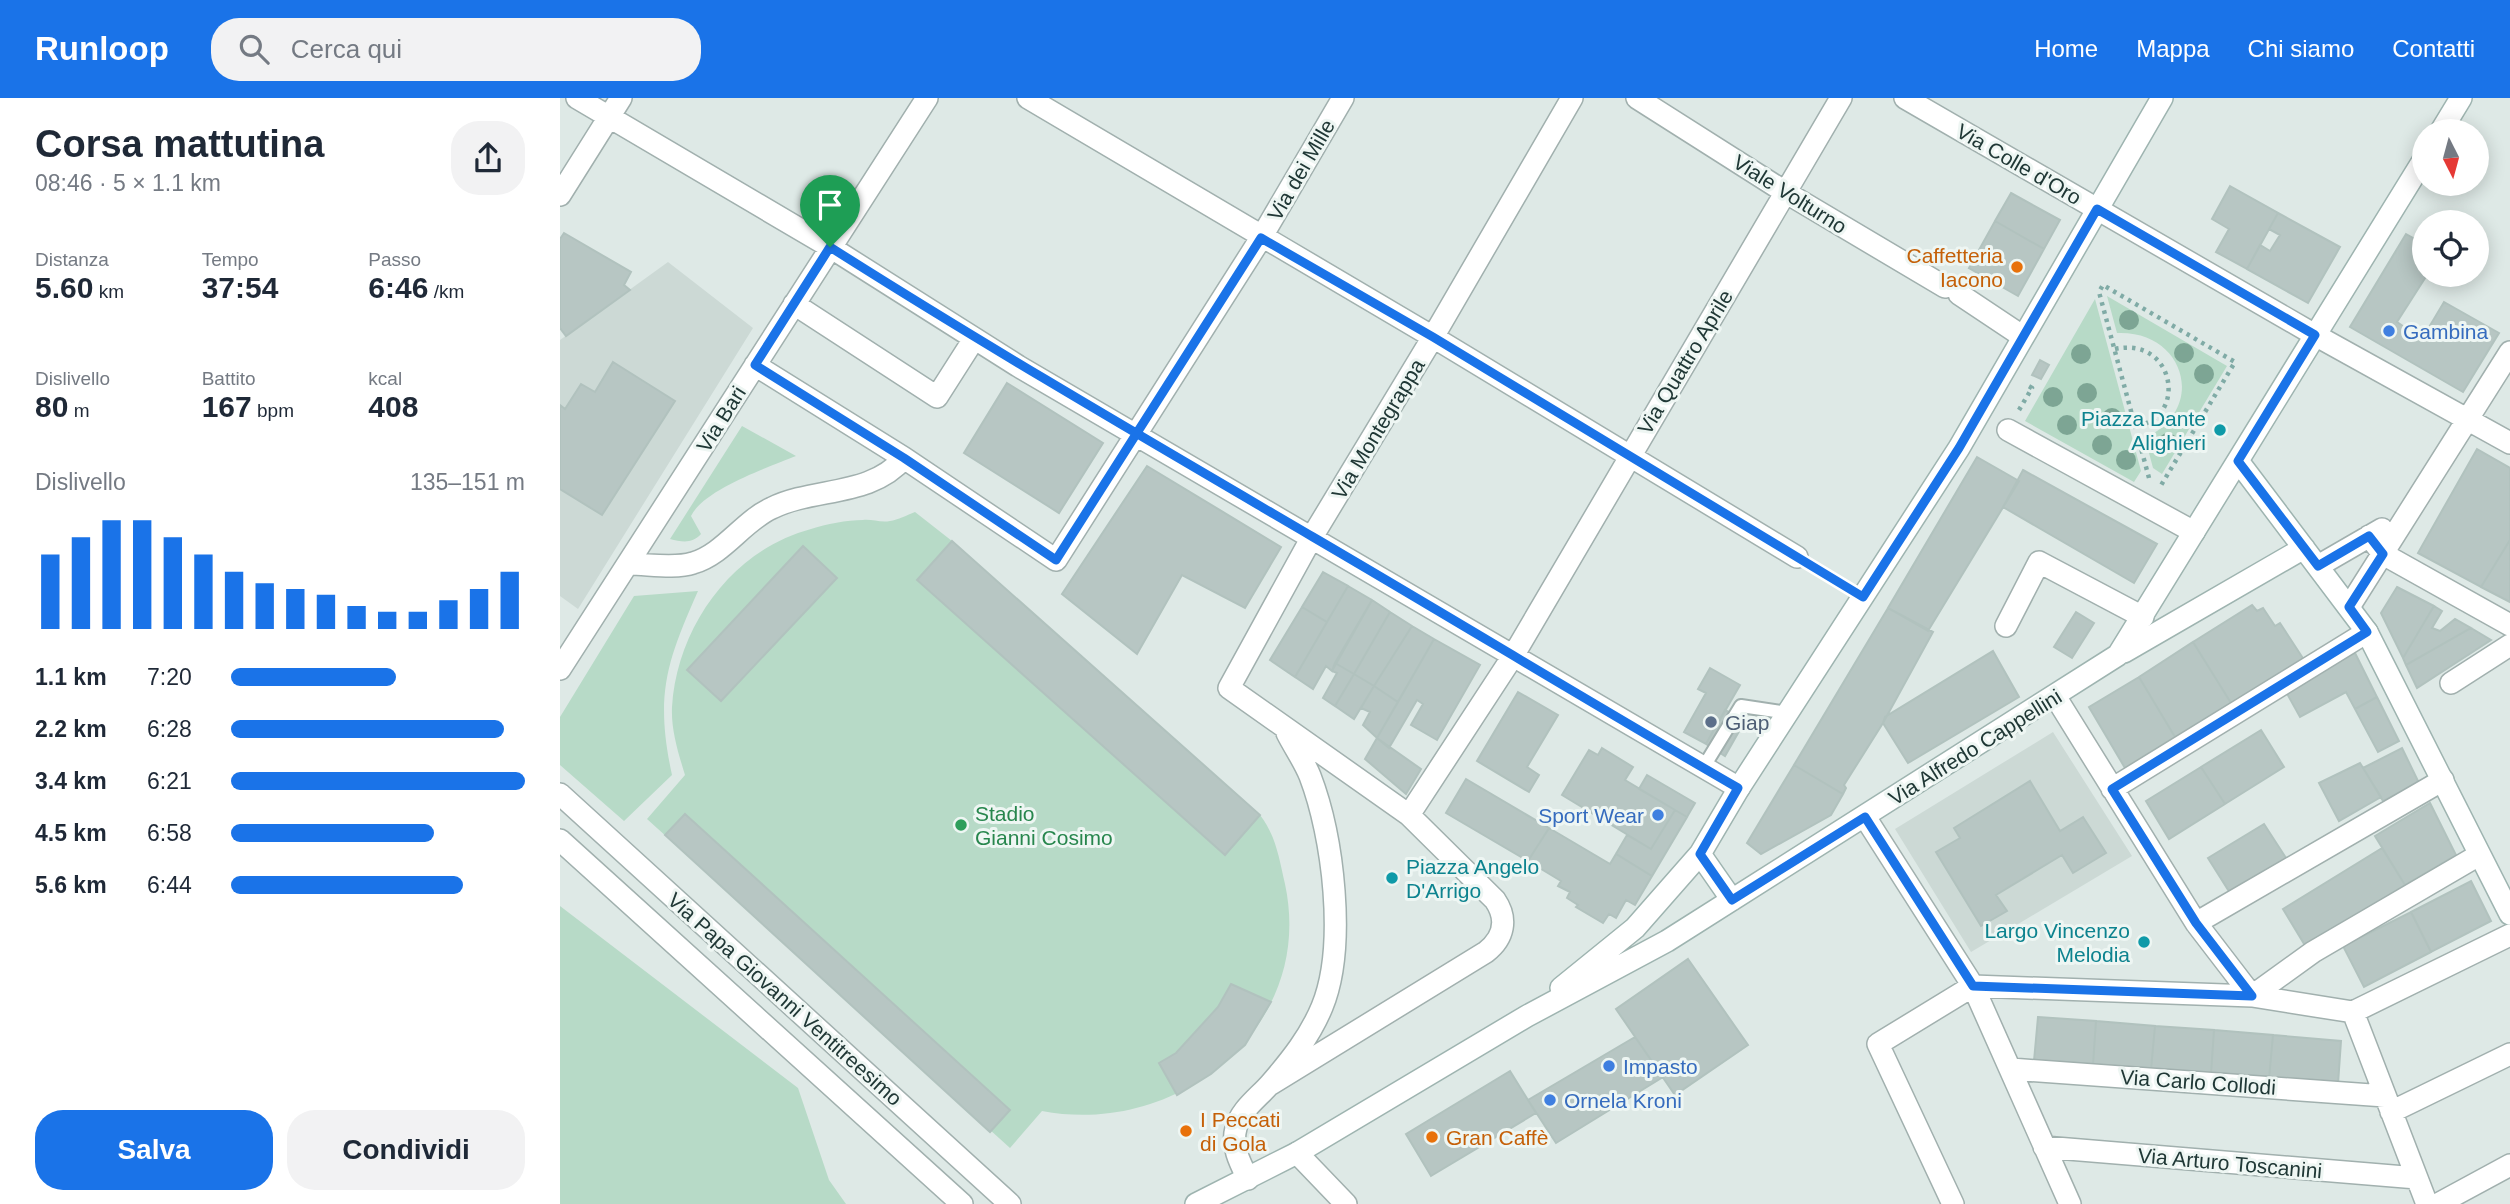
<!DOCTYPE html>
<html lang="it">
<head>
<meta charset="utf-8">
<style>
	:root { --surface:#fff; --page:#f2f2f3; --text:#1f2937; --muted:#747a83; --accent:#1a73e8 }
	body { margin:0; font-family:Helvetica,sans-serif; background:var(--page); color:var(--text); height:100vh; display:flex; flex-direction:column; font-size:26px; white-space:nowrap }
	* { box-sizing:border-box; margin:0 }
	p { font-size:23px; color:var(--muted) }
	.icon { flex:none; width:38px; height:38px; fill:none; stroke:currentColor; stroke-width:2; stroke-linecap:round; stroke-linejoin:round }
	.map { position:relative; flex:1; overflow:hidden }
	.panel { display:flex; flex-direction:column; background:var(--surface); width:560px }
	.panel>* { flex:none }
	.needle { width:46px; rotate:174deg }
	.controls { position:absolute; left:1852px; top:21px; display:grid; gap:14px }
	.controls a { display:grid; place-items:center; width:77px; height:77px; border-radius:50%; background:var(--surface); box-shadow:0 4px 18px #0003; font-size:35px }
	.pin { position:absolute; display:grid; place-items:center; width:60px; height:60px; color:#fff; margin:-72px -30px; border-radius:50% 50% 50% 0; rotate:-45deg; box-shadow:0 0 7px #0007 }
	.pin .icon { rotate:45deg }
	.round { display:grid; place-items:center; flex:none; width:74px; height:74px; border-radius:28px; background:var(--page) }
	.headline { display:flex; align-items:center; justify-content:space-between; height:119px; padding:0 35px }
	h1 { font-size:38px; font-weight:700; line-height:52px }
	.stats { display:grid; grid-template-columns:repeat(3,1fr); gap:10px; height:119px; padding:7px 35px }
	.stats div { display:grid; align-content:center }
	.stats b { font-size:30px; font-weight:700 }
	.stats small { font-size:19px; font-weight:400 }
	.stats p { font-size:19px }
	.chart { height:196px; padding:14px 35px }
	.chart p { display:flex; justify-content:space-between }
	.chart svg { width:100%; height:126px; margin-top:7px; stroke:var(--accent); stroke-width:6 }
	.button { display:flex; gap:14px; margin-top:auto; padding:14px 35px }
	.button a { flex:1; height:80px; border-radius:28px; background:var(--accent); color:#fff; font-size:28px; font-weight:700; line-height:80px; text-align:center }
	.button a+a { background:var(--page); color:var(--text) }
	ul { padding:0 35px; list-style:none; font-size:23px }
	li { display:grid; grid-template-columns:112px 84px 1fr; align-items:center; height:52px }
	li i { height:18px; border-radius:9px; background:var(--accent) }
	header { display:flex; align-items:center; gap:42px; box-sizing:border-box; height:98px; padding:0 35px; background:var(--accent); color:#fff }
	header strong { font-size:33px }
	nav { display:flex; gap:38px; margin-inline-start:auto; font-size:24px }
	.search { width:490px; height:63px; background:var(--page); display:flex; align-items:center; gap:18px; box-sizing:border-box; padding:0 24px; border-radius:28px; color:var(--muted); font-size:26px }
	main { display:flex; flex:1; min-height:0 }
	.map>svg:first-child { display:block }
</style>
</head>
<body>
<header>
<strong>Runloop</strong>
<div class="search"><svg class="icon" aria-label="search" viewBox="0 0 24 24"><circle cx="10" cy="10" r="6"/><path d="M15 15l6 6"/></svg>Cerca qui</div>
<nav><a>Home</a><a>Mappa</a><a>Chi siamo</a><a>Contatti</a></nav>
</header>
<main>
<section class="panel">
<div class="headline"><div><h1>Corsa mattutina</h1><p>08:46 · 5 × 1.1 km</p></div><a class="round"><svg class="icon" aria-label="share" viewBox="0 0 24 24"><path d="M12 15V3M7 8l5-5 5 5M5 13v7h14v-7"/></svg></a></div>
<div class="stats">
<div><p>Distanza</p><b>5.60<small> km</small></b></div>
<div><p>Tempo</p><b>37:54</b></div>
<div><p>Passo</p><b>6:46<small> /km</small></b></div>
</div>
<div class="stats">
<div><p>Dislivello</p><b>80<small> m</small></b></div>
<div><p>Battito</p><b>167<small> bpm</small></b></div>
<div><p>kcal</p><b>408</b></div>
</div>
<div class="chart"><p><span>Dislivello</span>135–151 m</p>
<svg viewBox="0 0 160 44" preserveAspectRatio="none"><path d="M5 44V18M15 44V12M25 44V6M35 44V6M45 44V12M55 44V18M65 44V24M75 44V28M85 44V30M95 44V32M105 44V36M115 44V38M125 44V38M135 44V34M145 44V30M155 44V24"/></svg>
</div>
<ul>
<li><b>1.1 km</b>7:20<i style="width:56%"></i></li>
<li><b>2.2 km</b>6:28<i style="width:93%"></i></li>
<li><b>3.4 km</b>6:21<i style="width:100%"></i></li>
<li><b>4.5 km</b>6:58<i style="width:69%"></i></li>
<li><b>5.6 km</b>6:44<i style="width:79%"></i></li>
</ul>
<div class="button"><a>Salva</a><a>Condividi</a></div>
</section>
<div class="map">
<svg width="1950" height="1106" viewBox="0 0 1950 1106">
	<rect width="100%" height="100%" fill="#dee9e6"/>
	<path fill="#ccd9d5" d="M108,164L193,230L18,511L0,498V242Z
		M1493,634L1572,758L1411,854L1335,731Z"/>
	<path fill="#b7dac7" d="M1547,198L1667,268L1602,376L1593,370L1585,340C1648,311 1625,232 1557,235Z
		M1535,201L1581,373L1574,384L1465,323Z
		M182,328L236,358C209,369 144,391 131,418L141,436C132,446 122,444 110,441Z
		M355,414L392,443L700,717C716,738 719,760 725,786C756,930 617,1039 482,1013L450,1050L87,721L125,677C118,654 111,632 112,609C117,529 172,452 251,431C266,426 287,422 303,422C312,421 321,425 330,423C338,422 347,417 355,414Z
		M138,493C106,565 95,598 112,677L64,723L0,667V619L74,498Z
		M0,808L238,990L269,1082L286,1106H0Z"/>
	<path fill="#b7c6c3" stroke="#b1c2be" stroke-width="2" d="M1670,88L1718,115L1687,171L1656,154L1669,131L1652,121Z
		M1451,95L1500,122L1484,151L1435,123Z
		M1718,115L1780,149L1748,205L1687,171L1700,147L1710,153L1720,137L1709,131Z
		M1435,123L1484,151L1458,198L1409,170Z
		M4,135L71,174L64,187L70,192L6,238L0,230V141Z
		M1846,136L1864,146V177H1867L1837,224L1862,241L1884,204L1939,235L1903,294L1790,229Z
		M1480,262L1489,267L1481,281L1472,277Z
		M53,264L115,303L42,417L0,391V307L5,311L21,286L35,294Z
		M447,285L543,345L499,415L404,355Z
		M1917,351L1950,370V442L1921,489L1858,455Z
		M1417,359L1459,383L1368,533L1328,510Z
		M587,368L721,449L685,510L622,477L577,556L502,496Z
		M1463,372L1597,446L1574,485L1443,409Z
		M1950,442V504L1921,489Z
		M392,443L700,717L665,757L357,482Z
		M243,448L277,480L161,603L127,572Z
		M763,474L788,488L767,524L742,509Z
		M788,488L812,502L772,573L766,568L753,591L735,579Z
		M1837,489L1874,508L1843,560L1821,515Z
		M812,502L830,514L794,576L775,565Z
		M1692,507L1697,513L1703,510L1715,528L1720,525L1744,562L1671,605L1633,544Z
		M1874,508L1882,513L1872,530L1880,533L1895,521L1911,530L1846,567L1843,560Z
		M742,509L767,524L735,579L710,562Z
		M1328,510L1373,534L1323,625L1284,687L1286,690L1283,696L1234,667Z
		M830,514L852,528L814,588L794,576Z
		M1516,514L1534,525L1512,560L1494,549Z
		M852,528L874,541L838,604L814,588Z
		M1911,530L1931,542L1857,590L1846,567Z
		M874,541L920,567L877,642L851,627L863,606L857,602L829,650L817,640Z
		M1633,544L1671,605L1615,639L1579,579Z
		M1433,553L1459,599L1348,665L1323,625L1325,619Z
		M1795,555L1817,599L1795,611L1786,594L1740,619L1725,592Z
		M775,565L794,576L775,608L763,600L777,575L772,573Z
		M1150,570L1180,587L1146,646L1124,634L1146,595L1138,591Z
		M794,576L814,588L794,621L775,608Z
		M1579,579L1615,639L1565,670L1529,609Z
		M814,588L838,604L817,640L803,627L810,614L801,610Z
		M958,594L998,617L967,669L979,677L969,694L917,663Z
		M1817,599L1839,643L1818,654L1795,611Z
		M1165,612L1185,623L1165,658L1146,646Z
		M1701,632L1724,669L1665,706L1641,669Z
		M817,640L861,671L846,696L805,661Z
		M1042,650L1073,669L1065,682L1115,712L1091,751L1002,697L1029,652L1038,657Z
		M1842,650L1859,685L1823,703L1803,670Z
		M1800,665L1821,699L1779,723L1759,685Z
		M1234,667L1283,696L1271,717L1201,756L1187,745Z
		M1641,669L1665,706L1609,741L1586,703Z
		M1087,677L1135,705L1127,719L1079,691Z
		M906,681L989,730L968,763L886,715Z
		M1470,683L1500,733L1523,719L1546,755L1513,775L1502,757L1436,797L1447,813L1421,828L1376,754L1400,740L1394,730Z
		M1870,705L1896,757L1845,787L1815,738Z
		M1115,712L1127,719L1092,778L1056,756L1067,737L1091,751Z
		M125,716L450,1012L430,1034L105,737Z
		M1704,726L1728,763L1672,798L1648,760Z
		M989,730L1050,766L1056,756L1092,778L1075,807L1066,802L1056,820L1049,816L1043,825L1016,809L1018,807L1007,800L1010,794L998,788L1001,783L968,763Z
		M1822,750L1845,787L1746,849L1723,811Z
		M1911,783L1931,823L1871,854L1851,814Z
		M1851,814L1871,854L1804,889L1783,848Z
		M1128,861L1188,947L1115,997L1056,911Z
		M671,886L711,904L685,947L651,976L617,997L599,965L616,955L658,909Z
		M1478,919L1536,923L1533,967L1474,963Z
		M1536,923L1595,928L1591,972L1533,967Z
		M1595,928L1654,932L1651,976L1591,972Z
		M1654,932L1713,937L1709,981L1651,976Z
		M1713,937L1781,943L1778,986L1709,981Z
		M1075,939L1103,979L996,1045L968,1002Z
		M950,973L976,1015L871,1078L846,1036Z"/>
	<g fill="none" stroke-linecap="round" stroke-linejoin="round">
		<g stroke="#a1b0ae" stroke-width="16">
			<path id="lane" d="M1143,670L1181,608L1228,615"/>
		</g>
		<g stroke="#a1b0ae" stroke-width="24">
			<path id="street" d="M17,0L270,149L458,268L1179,690
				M468,0L873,239L1237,459
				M1077,0L1225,94L1385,189
				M1345,0L1755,237L1950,345
				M0,97L61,0
				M1399,196L1462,238
				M234,206L377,299L414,241
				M195,267L344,360L496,462L701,140L783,0
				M1448,332L1634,434
				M1809,438L1823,456L1950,527
				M69,466C88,466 115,471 133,465C164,456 183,423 212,410C255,389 311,399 344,360
				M1758,468L1822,431
				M1789,509L1950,254
				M1446,528L1479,464L1583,519
				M0,571L367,0
				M1891,585L1950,547
				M1495,598L1636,825L1692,898L1753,854L1919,757
				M1552,691L1807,534
				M0,696L450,1106
				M849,717L953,558L1281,0
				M1305,719L1413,888L1510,1106
				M0,742L402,1106
				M1636,825L1883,682
				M1413,888L1692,898L1793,914
				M1793,914L1867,1106
				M1793,914L1950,837
				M1451,971L1825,998
				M711,986L926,854C944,840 948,821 935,802L849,717L669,590L752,439L873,239L1012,0
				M1831,1014L1950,956
				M1484,1049L1857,1080
				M737,1055L786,1106
				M688,1081C680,1065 671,1048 676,1030C680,1012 699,999 711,985C731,962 750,938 762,909C787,848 773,738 750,678C744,663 734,649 727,635
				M1393,1106L1318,946L1413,888
				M1878,1106L1950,1067"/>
		</g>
		<g stroke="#9eb4b0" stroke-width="24">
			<path id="secondary" d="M1881,33L1901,0
				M1678,363L1807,534L1950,816
				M1564,554L1744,450
				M1140,756L1172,802
				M1001,890L1075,830L1140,756L1179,690L1399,350L1602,0
				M636,1106L737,1055L967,918L1107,843L1558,557L1864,61"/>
		</g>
		<path stroke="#80aba6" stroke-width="4.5" stroke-dasharray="3.5 5" stroke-linecap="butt" d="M1555,251C1616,238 1628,322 1575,328
			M1459,312L1472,290L1465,286
			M1589,380L1539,194L1543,187L1675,264L1600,389
			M1256,471L1281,486"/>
		<use href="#lane" stroke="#fff" stroke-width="12"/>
		<use href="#street" stroke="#fff" stroke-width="21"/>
		<use href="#secondary" stroke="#fff" stroke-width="21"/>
	</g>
	<g fill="#7da594">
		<circle cx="1569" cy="222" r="10"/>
		<circle cx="1624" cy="255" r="10"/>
		<circle cx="1521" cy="256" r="10"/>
		<circle cx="1644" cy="276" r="10"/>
		<circle cx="1527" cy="295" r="10"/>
		<circle cx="1493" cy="299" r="10"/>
		<circle cx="1552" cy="320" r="10"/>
		<circle cx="1507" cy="327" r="10"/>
		<circle cx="1608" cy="345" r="10"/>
		<circle cx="1542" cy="347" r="10"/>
		<circle cx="1566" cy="362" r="10"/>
	</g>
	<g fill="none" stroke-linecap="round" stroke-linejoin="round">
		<g stroke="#fff" stroke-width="14">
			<path id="route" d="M270,149C429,250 591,344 753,439C895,522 1036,608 1178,690L1140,756L1172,802L1305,719L1413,888L1692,898L1636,825L1552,691L1807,534L1789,509L1823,456L1809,438L1758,468L1678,363L1755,237L1537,111L1399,350L1303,499L873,239L701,140L496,462L344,360L195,267L270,149"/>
		</g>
		<use href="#route" stroke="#1a73e8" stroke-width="9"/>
	</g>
	<g fill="#e8710a" stroke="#eef6f3" stroke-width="2.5">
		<circle cx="1457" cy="169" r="7"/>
		<circle cx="626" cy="1033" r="7"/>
		<circle cx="872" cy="1039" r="7"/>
	</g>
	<g fill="#3f7fe0" stroke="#eef6f3" stroke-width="2.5">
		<circle cx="1829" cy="233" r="7"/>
		<circle cx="1098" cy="717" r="7"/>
		<circle cx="1049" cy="968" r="7"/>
		<circle cx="990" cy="1002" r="7"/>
	</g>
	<g fill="#0f9aa8" stroke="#eef6f3" stroke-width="2.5">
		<circle cx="1660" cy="332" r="7"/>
		<circle cx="832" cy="780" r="7"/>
		<circle cx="1584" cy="844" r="7"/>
	</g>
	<circle fill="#5c6f8a" stroke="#eef6f3" stroke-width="2.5" cx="1151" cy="624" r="7"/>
	<circle fill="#2e9e5b" stroke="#eef6f3" stroke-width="2.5" cx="401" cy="727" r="7"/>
	<g text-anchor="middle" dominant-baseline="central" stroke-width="6" stroke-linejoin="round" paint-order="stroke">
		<g font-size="21" fill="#203836" stroke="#eef6f3">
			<text transform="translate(1459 66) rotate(30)">Via Colle d'Oro</text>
			<text transform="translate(741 72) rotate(-60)">Via dei Mille</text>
			<text transform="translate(1230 96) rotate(32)">Viale Volturno</text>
			<text transform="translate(1125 264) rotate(-59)">Via Quattro Aprile</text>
			<text transform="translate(161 321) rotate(-58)">Via Bari</text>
			<text transform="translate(818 331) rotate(-59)">Via Montegrappa</text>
			<text transform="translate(1415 649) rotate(-32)">Via Alfredo Cappellini</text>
			<text transform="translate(225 901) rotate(42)">Via Papa Giovanni Ventitreesimo</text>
			<text transform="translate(1638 984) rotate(4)">Via Carlo Collodi</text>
			<text transform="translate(1670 1065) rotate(5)">Via Arturo Toscanini</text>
		</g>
		<g font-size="21" fill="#c56008" stroke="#eef6f3" text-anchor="start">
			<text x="1443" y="157" text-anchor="end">Caffetteria<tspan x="1443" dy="24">Iacono</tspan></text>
			<text x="640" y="1021">I Peccati<tspan x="640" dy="24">di Gola</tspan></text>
			<text x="886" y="1039">Gran Caffè</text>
		</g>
		<g font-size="21" fill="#366cbe" stroke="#eef6f3" text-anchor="start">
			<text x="1843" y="233">Gambina</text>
			<text x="1084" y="717" text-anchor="end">Sport Wear</text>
			<text x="1063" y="968">Impasto</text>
			<text x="1004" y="1002">Ornela Kroni</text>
		</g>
		<g font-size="21" fill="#0d838f" stroke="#eef6f3" text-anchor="end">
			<text x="1646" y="320">Piazza Dante<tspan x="1646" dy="24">Alighieri</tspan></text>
			<text x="846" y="768" text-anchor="start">Piazza Angelo<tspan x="846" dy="24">D'Arrigo</tspan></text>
			<text x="1570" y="832">Largo Vincenzo<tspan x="1570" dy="24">Melodia</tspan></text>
		</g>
		<g font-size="21" fill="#4e5e75" stroke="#eef6f3" text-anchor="start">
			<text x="1165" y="624">Giap</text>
		</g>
		<g font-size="21" fill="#27864d" stroke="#eef6f3" text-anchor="start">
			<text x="415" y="715">Stadio<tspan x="415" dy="24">Gianni Cosimo</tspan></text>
		</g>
	</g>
</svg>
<div class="controls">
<a><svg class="needle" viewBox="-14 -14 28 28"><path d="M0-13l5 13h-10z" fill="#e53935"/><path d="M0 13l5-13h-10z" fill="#747a83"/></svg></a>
<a><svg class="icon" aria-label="locate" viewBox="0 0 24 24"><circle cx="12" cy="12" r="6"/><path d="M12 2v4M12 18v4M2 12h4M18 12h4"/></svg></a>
</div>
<div class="pin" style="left:270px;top:149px;background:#1e9e55"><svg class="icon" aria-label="arrive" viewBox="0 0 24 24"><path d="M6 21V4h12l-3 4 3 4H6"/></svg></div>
</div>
</main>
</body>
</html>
